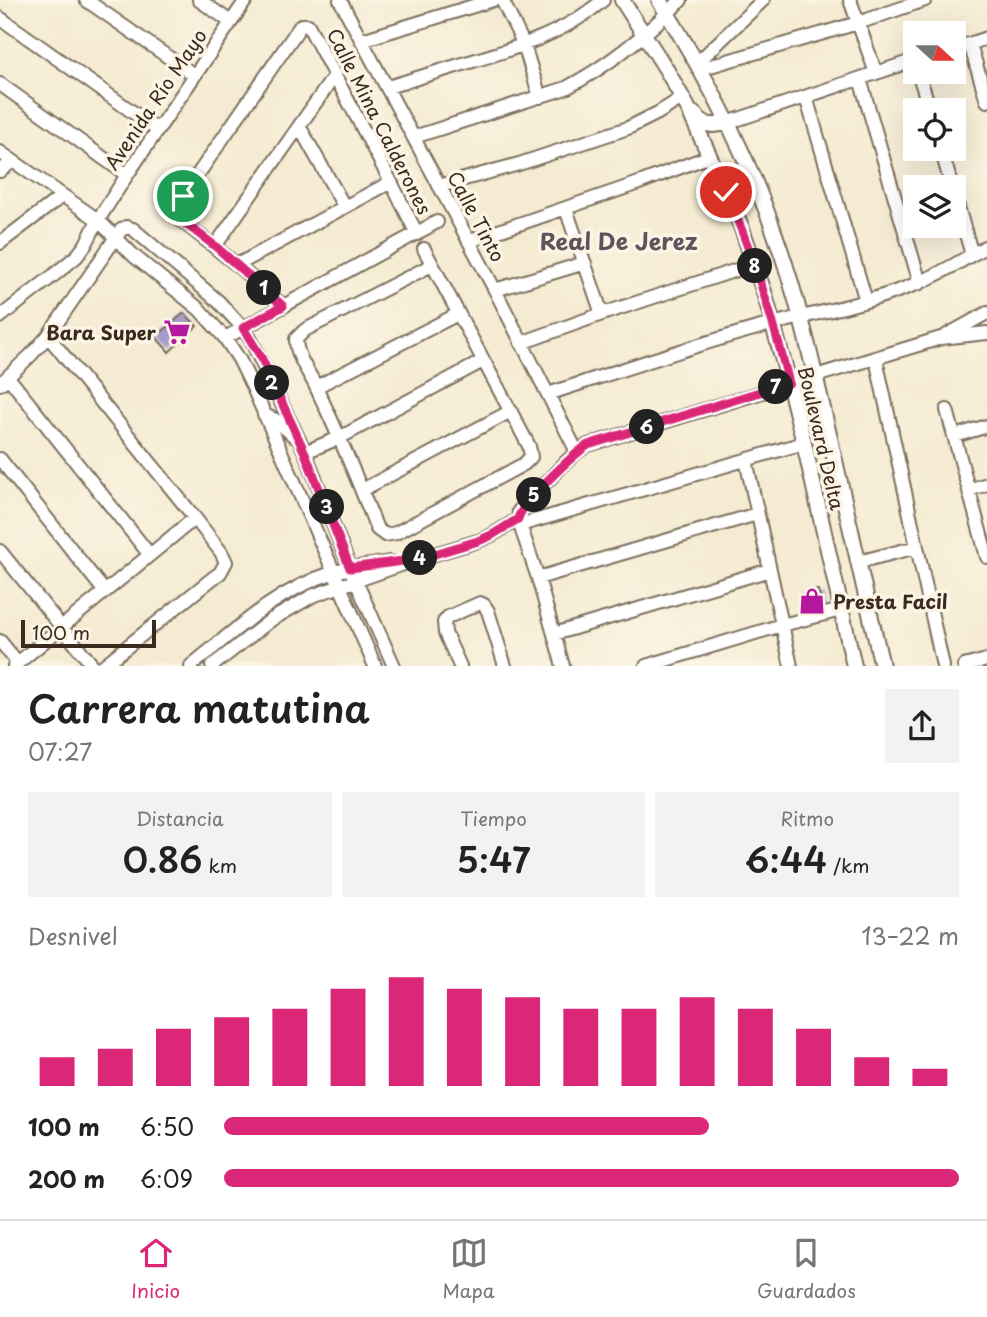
<!DOCTYPE html>
<html lang="es">
<head>
<meta charset="utf-8">
<style>
	:root { --surface:#fff; --page:#f2f2f2; --text:#222; --muted:#767676; --line:#e0e0e0; --accent:#db2777 }
	body { margin:0; font-family:"Playpen Sans",sans-serif; background:var(--page); color:var(--text); height:100vh; display:flex; flex-direction:column; font-size:26px; white-space:nowrap }
	* { box-sizing:border-box; margin:0 }
	p { font-size:23px; color:var(--muted) }
	.icon { flex:none; width:38px; height:38px; fill:none; stroke:currentColor; stroke-width:2; stroke-linecap:round; stroke-linejoin:round }
	.map { position:relative; height:666px; overflow:hidden }
	.details { display:flex; flex-direction:column; background:var(--surface); flex:1 }
	.details>* { flex:none }
	.needle { width:46px; rotate:111deg }
	.tools { position:absolute; left:903px; top:21px; display:grid; gap:14px }
	.tools a { display:grid; place-items:center; width:63px; height:63px; border-radius:0px; background:var(--surface); box-shadow:0 7px 28px #0002; font-size:35px }
	.scale { position:absolute; left:21px; bottom:18px; width:135px; box-sizing:border-box; padding-left:7px; border:4px solid #3b2a1e; border-top:0; font-size:19px; line-height:24px; white-space:nowrap; color:#3b2a1e; -webkit-text-stroke:5px #fcf5e5; paint-order:stroke }
	.pin { position:absolute; display:grid; place-items:center; width:60px; height:60px; color:#fff; margin:-30px; border:4px solid #fff; border-radius:50%; box-shadow:0 2px 7px #0007 }
	.km { position:absolute; width:35px; height:35px; margin:-18px; border-radius:50%; background:#222; color:#fff; font-size:19px; line-height:35px; text-align:center }
	.round { display:grid; place-items:center; flex:none; width:74px; height:74px; border-radius:0px; background:var(--page) }
	.summary { display:flex; align-items:center; justify-content:space-between; height:119px; padding:0 28px }
	h1 { font-size:38px; font-weight:600; line-height:52px }
	.figures { display:grid; grid-template-columns:repeat(3,1fr); gap:10px; height:119px; padding:7px 28px }
	.figures div { display:grid; align-content:center; border-radius:0px; background:var(--page); text-align:center }
	.figures b { font-size:35px; font-weight:600 }
	.figures small { font-size:19px; font-weight:400 }
	.figures p { font-size:19px }
	.chart { height:196px; padding:14px 28px }
	.chart p { display:flex; justify-content:space-between }
	.chart svg { width:100%; height:126px; margin-top:7px; stroke:var(--accent); stroke-width:6 }
	ul { padding:0 28px; list-style:none; font-size:23px }
	li { display:grid; grid-template-columns:112px 84px 1fr; align-items:center; height:52px }
	li i { height:18px; border-radius:9px; background:var(--accent) }
	.dock { display:flex; justify-content:space-around; align-items:center; height:98px; border-top:2px solid var(--line); background:var(--surface); font-size:19px; color:var(--muted) }
	.dock a { display:grid; justify-items:center; gap:4px }
	.dock .on { color:var(--accent) }
	.map>svg:first-child { display:block }
</style>
</head>
<body>
<div class="map">
<svg width="987" height="666" viewBox="0 0 987 666">
	<rect width="100%" height="100%" fill="#fcf5e5"/>
	<filter id="ink" filterUnits="userSpaceOnUse"><feTurbulence type="fractalNoise" baseFrequency=".0143" numOctaves="2"/><feDisplacementMap in="SourceGraphic" scale="14" xChannelSelector="R" yChannelSelector="G"/><feConvolveMatrix kernelMatrix="1 2 1 2 8 2 1 2 1" color-interpolation-filters="sRGB"/></filter>
	<filter id="wash" filterUnits="userSpaceOnUse"><feTurbulence type="fractalNoise" baseFrequency=".00686" numOctaves="4" result="noise"/><feDisplacementMap in="SourceGraphic" scale="28" xChannelSelector="R" yChannelSelector="G"/><feGaussianBlur stdDeviation="1.57" result="paint"/><feColorMatrix in="noise" values="0 0 0 0 0 0 0 0 0 0 0 0 0 0 0 0 0 1.4 0 .05"/><feComposite in="paint" operator="in"/></filter>
	<g filter="url(#wash)">
		<rect width="100%" height="100%" fill="#f5ebd2"/>
		<g id="blocks">
			<path fill="#a79dcc" d="M184,313L197,326L169,352L156,337Z
				M818,590L822,606L806,610L802,594Z"/>
		</g>
	</g>
	<g filter="url(#ink)">
		<use href="#blocks" fill-opacity="0" stroke="#7c6e5d" stroke-width="2"/>
		<g fill="none" stroke-linecap="round" stroke-linejoin="round">
			<g stroke="#7c6e5d" stroke-width="16">
				<path id="minor" d="M86,0L194,75
					M199,0L231,22
					M340,0L495,290L577,452
					M502,0L524,45L540,97
					M850,0L876,73
					M0,18L158,130
					M362,40L493,0
					M970,44L987,101
					M954,49L987,38
					M697,63L763,0
					M700,69L858,23L925,0
					M918,72L930,110
					M860,79L920,283
					M0,84L127,175
					M388,87C414,79 440,71 466,63C514,49 564,34 603,0
					M806,97L866,301
					M727,123L915,60
					M299,126L344,206
					M414,137L566,88C610,65 647,34 681,0
					M941,149L952,187
					M0,152L98,220L134,256L199,309L225,338L239,359L254,390L375,666
					M0,171L13,161
					M439,186L519,164L628,128L658,113L682,98
					M954,193L972,255
					M566,209L602,314
					M469,241L639,183L710,156
					M0,243L62,196
					M215,246L335,75
					M424,249L529,446L531,457L524,464L396,533L385,535L377,529L375,524C357,478 338,433 317,389C310,373 296,357 296,339L305,330L432,265
					M237,265L391,182
					M495,290L585,263
					M283,306L237,265L182,221L175,213L176,209L183,196L301,25H308L316,40L391,182L417,234
					M0,317L54,275L77,256L86,244L98,220L127,175L246,0
					M947,335L987,313
					M48,336L195,518L221,552L226,562L220,573L213,578L103,666
					M225,338L437,222
					M521,343L602,314L755,264
					M876,359L943,666
					M8,377L150,555
					M0,384L30,356L48,336L121,230L126,227L133,229L218,301L243,328L251,340L305,452L350,568L394,666
					M316,387L458,314
					M548,394C622,370 696,344 772,324C821,312 870,303 916,284C941,274 964,259 987,246
					M947,410L987,557
					M264,415L276,420L295,437
					M955,436L987,426
					M305,452L339,438L483,361
					M0,459L105,592
					M746,460L791,666
					M362,490L511,411
					M969,490L987,484
					M518,519L527,523L804,443
					M518,519L538,578L563,666
					M0,551L93,666
					M858,562L917,547
					M538,578L757,514
					M554,634L770,570
					M0,641L18,663
					M14,666L195,518
					M191,666C234,631 277,590 332,573C351,567 371,565 391,562
					M212,666L271,620L312,596L418,559L478,541L492,535L518,519L519,511L531,498L565,463L577,452L588,445L941,338L987,333
					M460,666L445,633L444,622L448,617L480,603L484,605L488,611L505,666
					M646,666L782,625L841,610
					M964,666L987,660"/>
			</g>
			<g stroke="#7c6e5d" stroke-width="18">
				<path id="major" d="M622,0L666,69L687,106L741,226L764,292L786,371L804,443L854,666
					M659,0C706,75 750,160 778,243C801,308 815,376 831,443C848,518 865,592 882,666
					M693,113C706,126 709,127 727,123"/>
			</g>
			<use href="#minor" stroke="#fff" stroke-width="12"/>
			<use href="#major" stroke="#fff" stroke-width="14"/>
		</g>
	</g>
	<g fill="none" stroke-linecap="round" stroke-linejoin="round" filter="url(#ink)">
		<g stroke="#fff" stroke-width="14">
			<path id="route" d="M183,196L176,209L175,213L182,221L215,246L283,306L243,328L261,357L305,453L350,568L418,559L478,541L492,535L518,519C521,503 573,455 588,445L789,383C773,318 753,254 726,192"/>
		</g>
		<use href="#route" stroke="#db2777" stroke-width="9"/>
	</g>
	<defs>
		<g id="supermarket-bare" transform="scale(2.1)"><path d="M-6-5.5h2.5l.6 2H6L4.5 2H-2.5L-4.4-4H-6ZM-1.5 3.2a1.3 1.3 0 1 0 .1 0ZM3 3.2a1.3 1.3 0 1 0 .1 0Z" fill="#b5179e" stroke="#fcf5e5" stroke-width="2.5" paint-order="stroke"/></g>
		<g id="shop-bare" transform="scale(2.1)"><path d="M-5-2.5h2.3a2.7 3.5 0 0 1 5.4 0H5L5.5 6h-11ZM-1.5-2.5h3a1.5 2.3 0 0 0-3 0Z" fill="#b5179e" stroke="#fcf5e5" stroke-width="2.5" paint-order="stroke"/></g>
	</defs>
	<g fill-rule="evenodd">
		<use href="#supermarket-bare" x="177" y="332"/>
		<use href="#shop-bare" x="812" y="601"/>
	</g>
	<g text-anchor="middle" dominant-baseline="central" stroke-width="7" stroke-linejoin="round" paint-order="stroke">
		<g font-size="19" fill="#3b2a1e" stroke="#fcf5e5">
			<text transform="translate(155 99) rotate(-56)">Avenida Río Mayo</text>
			<text transform="translate(380 121) rotate(63)">Calle Mina Calderones</text>
			<text transform="translate(477 216) rotate(62)">Calle Tinto</text>
			<text transform="translate(822 438) rotate(77)">Boulevard Delta</text>
		</g>
		<g font-size="19" font-weight="bold" fill="#3b2a1e" stroke="#fcf5e5" text-anchor="end">
			<text x="156" y="332">Bara Super</text>
			<text x="833" y="601" text-anchor="start">Presta Facil</text>
		</g>
		<g font-size="23" font-weight="bold" fill="#61525b" stroke="#fcf5e5">
			<text x="619" y="240">Real De Jerez</text>
		</g>
	</g>
</svg>
<div class="tools">
<a><svg class="needle" viewBox="-14 -14 28 28"><path d="M0-13l5 13h-10z" fill="#e53935"/><path d="M0 13l5-13h-10z" fill="#767676"/></svg></a>
<a><svg class="icon" aria-label="locate" viewBox="0 0 24 24"><circle cx="12" cy="12" r="6"/><path d="M12 2v4M12 18v4M2 12h4M18 12h4"/></svg></a>
<a><svg class="icon" aria-label="layers" viewBox="0 0 24 24"><path d="M12 4l9 5-9 5-9-5zM3 14l9 5 9-5"/></svg></a>
</div>
<div class="scale">100 m</div>
<div class="pin" style="left:183px;top:196px;background:#1e9e55"><svg class="icon" aria-label="arrive" viewBox="0 0 24 24"><path d="M6 21V4h12l-3 4 3 4H6"/></svg></div>
<div class="pin" style="left:726px;top:192px;background:#d93025"><svg class="icon" aria-label="check" viewBox="0 0 24 24"><path d="M5 12l5 5 9-10"/></svg></div>
<b class="km" style="left:264px;top:288px">1</b>
<b class="km" style="left:272px;top:383px">2</b>
<b class="km" style="left:327px;top:507px">3</b>
<b class="km" style="left:420px;top:558px">4</b>
<b class="km" style="left:534px;top:495px">5</b>
<b class="km" style="left:647px;top:427px">6</b>
<b class="km" style="left:776px;top:387px">7</b>
<b class="km" style="left:755px;top:266px">8</b>
</div>
<section class="details">
<div class="summary"><div><h1>Carrera matutina</h1><p>07:27</p></div><a class="round"><svg class="icon" aria-label="share" viewBox="0 0 24 24"><path d="M12 15V3M7 8l5-5 5 5M5 13v7h14v-7"/></svg></a></div>
<div class="figures">
<div><p>Distancia</p><b>0.86<small> km</small></b></div>
<div><p>Tiempo</p><b>5:47</b></div>
<div><p>Ritmo</p><b>6:44<small> /km</small></b></div>
</div>
<div class="chart"><p><span>Desnivel</span>13–22 m</p>
<svg viewBox="0 0 160 44" preserveAspectRatio="none"><path d="M5 44V34M15 44V31M25 44V24M35 44V20M45 44V17M55 44V10M65 44V6M75 44V10M85 44V13M95 44V17M105 44V17M115 44V13M125 44V17M135 44V24M145 44V34M155 44V38"/></svg>
</div>
<ul>
<li><b>100 m</b>6:50<i style="width:66%"></i></li>
<li><b>200 m</b>6:09<i style="width:100%"></i></li>
</ul>
</section>
<nav class="dock">
<a class="on"><svg class="icon" aria-label="home" viewBox="0 0 24 24"><path d="M3 11l9-7 9 7M6 9v11h12V9"/></svg>Inicio</a>
<a><svg class="icon" aria-label="map" viewBox="0 0 24 24"><path d="M3 6l6-2 6 2 6-2v14l-6 2-6-2-6 2zM9 4v14M15 6v14"/></svg>Mapa</a>
<a><svg class="icon" aria-label="saved" viewBox="0 0 24 24"><path d="M7 4h10v16l-5-4-5 4z"/></svg>Guardados</a>
</nav>
</body>
</html>
